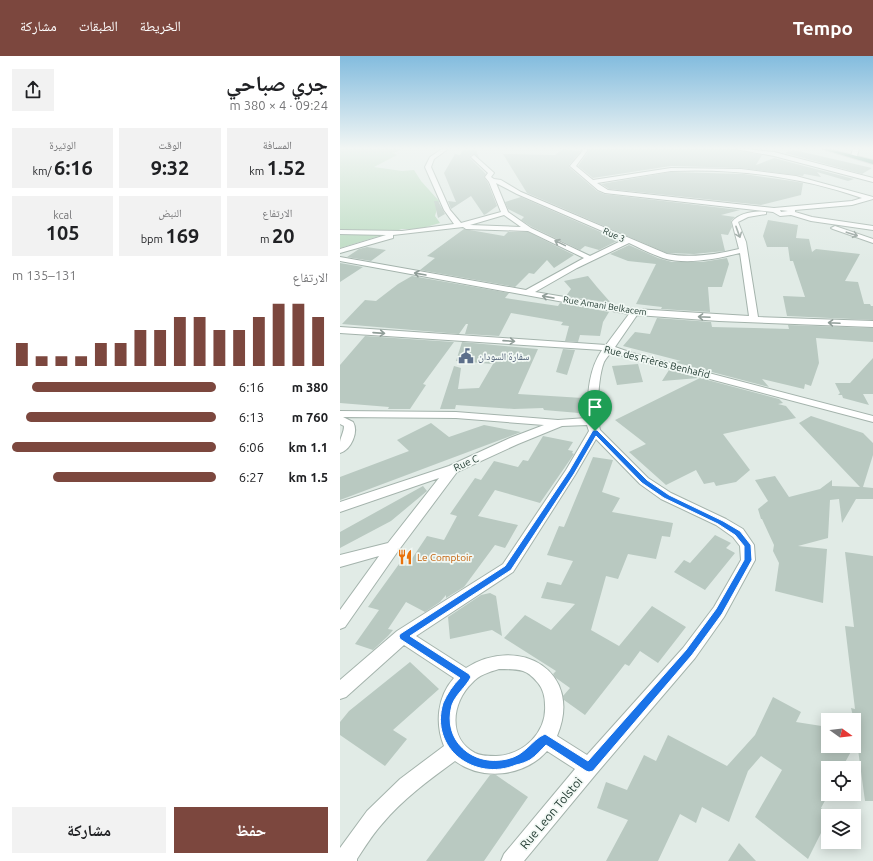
<!DOCTYPE html>
<html lang="ar">
<head>
<meta charset="utf-8">
<style>
	:root { --surface:#fff; --page:#f2f2f2; --text:#202124; --muted:#757577; --accent:#7c473e }
	body { margin:0; font-family:Ubuntu,"Noto Naskh Arabic",sans-serif; background:var(--page); color:var(--text); direction:rtl; height:100vh; display:flex; flex-direction:column; font-size:15px; white-space:nowrap }
	* { box-sizing:border-box; margin:0 }
	p { font-size:13px; color:var(--muted) }
	.icon { flex:none; width:22px; height:22px; fill:none; stroke:currentColor; stroke-width:2; stroke-linecap:round; stroke-linejoin:round }
	.map { position:relative; flex:1; overflow:hidden; direction:ltr }
	.sheet { display:flex; flex-direction:column; background:var(--surface); width:340px }
	.sheet>* { flex:none }
	.needle { width:26px; rotate:105deg }
	.fabs { position:absolute; left:481px; top:657px; display:grid; gap:8px }
	.fabs a { display:grid; place-items:center; width:40px; height:40px; border-radius:0px; background:var(--surface); box-shadow:0 2px 10px #0003; font-size:20px }
	.pin { position:absolute; display:grid; place-items:center; width:34px; height:34px; color:#fff; margin:-41px -17px; border-radius:50% 50% 50% 0; rotate:-45deg; box-shadow:0 0 4px #0007 }
	.pin .icon { rotate:45deg }
	.round { display:grid; place-items:center; flex:none; width:42px; height:42px; border-radius:0px; background:var(--page) }
	.overview { display:flex; align-items:center; justify-content:space-between; height:68px; padding:0 12px }
	h1 { font-size:22px; font-weight:700; line-height:30px }
	.metrics { display:grid; grid-template-columns:repeat(3,1fr); gap:6px; height:68px; padding:4px 12px }
	.metrics div { display:grid; align-content:center; border-radius:0px; background:var(--page); text-align:center }
	.metrics b { font-size:20px; font-weight:700 }
	.metrics small { font-size:11px; font-weight:400 }
	.metrics p { font-size:11px }
	.chart { height:112px; padding:8px 12px }
	.chart p { display:flex; justify-content:space-between }
	.chart svg { width:100%; height:72px; margin-top:4px; stroke:var(--accent); stroke-width:6 }
	.button { display:flex; gap:8px; margin-top:auto; padding:8px 12px }
	.button a { flex:1; height:46px; border-radius:0px; background:var(--accent); color:#fff; font-size:16px; font-weight:700; line-height:46px; text-align:center }
	.button a+a { background:var(--page); color:var(--text) }
	ul { padding:0 12px; list-style:none; font-size:13px }
	li { display:grid; grid-template-columns:64px 48px 1fr; align-items:center; height:30px }
	li i { height:10px; border-radius:5px; background:var(--accent) }
	header { display:flex; align-items:center; gap:24px; box-sizing:border-box; height:56px; padding:0 20px; background:var(--accent); color:#fff }
	header strong { font-size:19px }
	nav { display:flex; gap:22px; margin-inline-start:auto; font-size:14px }
	main { display:flex; flex:1; min-height:0 }
	.map>svg:first-child { display:block }
</style>
</head>
<body>
<header>
<strong>Tempo</strong>
<nav><a>الخريطة</a><a>الطبقات</a><a>مشاركة</a></nav>
</header>
<main>
<div class="map">
<svg width="533" height="805" viewBox="0 0 533 805">
	<rect width="100%" height="100%" fill="#e1ebe6"/>
	<path fill="#bbdbc1" d="M0,93H63L53,97L57,99L34,111L62,115L74,114L81,125L99,145L95,160L100,167L79,173H62L0,192Z"/>
	<path fill="#b9c9c1" d="M223,93L241,95L229,109V111L257,135L264,138L400,154L381,159L395,161L391,165L392,171L388,179L381,178L385,195L354,198L327,197L187,137L163,98L215,99Z
		M248,93H394L395,94L422,99L416,109L434,102L514,123L508,125L477,116L481,121L464,118L463,120L401,112L331,110L253,122L238,110L248,96Z
		M123,94H136L139,102L134,98L130,100V102L146,118L144,121L148,127L157,150L146,158L144,159L131,140L111,153L108,145L116,146L104,117L115,98L120,99Z
		M453,94L476,99L532,112L522,118L445,97Z
		M331,116L404,118L452,125L463,127L461,139L421,149L269,133L261,128Z
		M181,141L279,184L259,194L245,190L240,194L192,171L181,164L184,161L168,153L165,146Z
		M94,145H98L105,158L98,162Z
		M428,164L458,169L456,182L469,183L472,196L476,193L520,198L505,225L518,226L524,248H530L531,250H533V264L447,260L443,240L465,241L453,205H450L448,191H427L423,180Z
		M124,173L164,180L168,176H188L234,199L214,212L207,204L194,218L189,217L175,231L80,214L95,202L87,200Z
		M289,189L318,202L332,206H362L387,202L389,208L382,231H368L370,256L321,253L322,251L296,248L316,208L288,205L270,198Z
		M27,191L46,194L31,205L7,201L19,193Z
		M0,207L23,211L0,226Z
		M72,220L169,237L165,242L218,250L220,247L269,256L263,266L260,280L240,279L238,286L225,285L229,270L221,269L223,266L171,257L159,280L125,278L128,268H126L119,278L2,268L25,244L36,245L58,228Z
		M248,220L257,231L271,247L226,240L231,233L224,225Z
		M317,262L371,266L372,271L449,273L448,269L533,272V286L476,282L479,307L471,330L465,328L464,333L422,323L429,331L334,306L341,305L283,290L295,276L310,278Z
		M25,280L114,286L83,328L86,329L70,353H48L49,351L0,347V309Z
		M122,286L198,293L178,338L243,342L239,357L204,354L203,352L174,353L116,349L115,353H100L114,310L121,312L118,333L139,332L153,308L116,305Z
		M223,293L235,294L227,319L216,316Z
		M533,302V338H523L529,349L503,342L502,339H498L500,337L495,327H510Z
		M298,308L303,326L277,329L272,310Z
		M329,314L359,322L322,325Z
		M360,322L439,343L443,347L438,348L446,350L456,362L383,378L410,414L396,426L376,430L374,426L364,428L356,414L326,429L289,396L306,388L275,364Z
		M471,360L523,377L533,387V399L523,431L533,432V443H516L502,467L499,443L490,444L488,482L458,490L487,493L483,547L435,535L439,507L433,495L434,489L422,463H421L418,453L428,445L415,424L435,420L449,441L480,433L492,424V430L520,431L459,367Z
		M91,367L109,381L144,369L181,376L0,444V421L69,395L57,384Z
		M203,380L233,386L228,394L233,395L232,397L234,398L200,447L155,434L138,460L178,469L165,492L155,489L124,531L106,542V539L100,546L85,556L66,546L48,573L53,574L48,580L33,594L15,588L39,554L28,551L59,508L67,510L87,480L104,484L117,460L110,458L135,422L141,424L154,405L178,411L183,404L188,405Z
		M253,401L273,404L262,436L280,442L272,456L333,467L330,481L322,480L316,503L288,498L278,523L266,520L251,574L279,590L312,550L346,571L318,607L300,595L289,610L285,608L245,659L224,644L223,640L230,632L216,622L213,618L216,615L164,582L185,559L211,574L235,548L201,542L207,526L221,529L233,505L207,499L219,470L224,471Z
		M83,430L87,435L51,465L0,492V476Z
		M375,479L391,487L386,492L395,497L365,534L334,516L344,504L350,507Z
		M505,496L533,500V745H525L514,664L511,652L515,653L505,570L514,571Z
		M150,537L156,540L162,580L152,574L110,583L108,561L141,539Z
		M70,606L99,633L53,674L67,683L45,710L0,679V666L9,655Z
		M433,641L461,656L456,666L488,671V690H514L502,712H488V739L481,752L490,759L488,760V763L468,803L415,761L442,714L421,700L408,715L389,766L362,751L356,767L340,758L318,805H266L288,764L257,752L266,726L287,734L304,699L316,705L328,679L387,710L415,679Z
		M150,719H156L188,741L144,805H86Z
		M399,787L416,805H388Z"/>
	<g fill="none" stroke-linecap="round" stroke-linejoin="round">
		<g stroke="#a4b3ac" stroke-width="2">
			<path id="minor" d="M102,93H108L94,103L91,111L110,154L121,167L161,156L149,126L145,121L148,117L132,102L131,101L134,99L153,116L154,117L151,121L154,123L161,124L181,136L327,198C351,202 375,199 399,193L392,166C398,157 416,154 426,156V158L408,161L398,166L406,186L418,261L533,265V271L379,265L297,259L275,291L292,297L533,360V366L286,301L271,296C269,299 266,302 264,306C258,321 256,359 260,374L308,422L331,437L386,463L403,473L414,489L415,504L384,561L355,602L256,718L184,805H161L164,798L235,713L207,695C184,721 142,725 115,705C89,724 63,743 42,768C32,779 25,791 17,803V805H0V792L27,755L60,723L104,690C95,668 97,641 114,622L64,589L6,641L0,643V624L57,575L163,508L226,414L249,375L247,369L222,370L178,388L117,416L58,495L5,571L0,573V554L39,500L0,511V499L48,487L99,422L0,456V446L109,410L170,382L204,369L116,362L3,361L13,366C19,376 11,394 0,397C0,394 0,389 0,386C1,380 4,376 4,370L0,368V355L116,356L218,364L247,362C248,338 248,315 262,294L0,277V271L266,289L289,258L0,205V201L186,234L244,202L188,175L126,173L123,171L53,179V182L0,197V193L46,179L0,178V174L62,175L114,168L104,154L85,111L90,101ZM156,127L177,138L283,184L250,200L191,172L168,156ZM164,159L181,171L130,169ZM289,187C300,192 311,198 323,202C347,209 376,203 400,197L409,260L295,253L195,236L237,212ZM256,383L300,428L321,443L376,469L393,481L400,490L401,504L374,551L343,592L247,699L217,680C244,616 180,578 126,612L76,580L173,516L235,419ZM159,613C167,613 176,613 183,615C189,617 194,622 198,627C203,633 205,641 205,649C207,677 183,699 156,700C149,700 141,700 135,697C107,682 112,646 132,627C139,619 149,616 159,613Z
				M243,93H247V95L236,110L253,124L331,112L401,113L456,120L533,141V143L512,149L455,154V156L472,161L533,170V174L471,165L451,159L440,160L433,156L265,137L258,134L230,110L241,97ZM331,115C396,112 461,121 522,142L512,145L434,152L268,134L257,127ZM440,154L448,155L441,156Z
				M395,93H406L434,96L533,122V126L434,100Z
				M513,93H519L517,100L514,102L511,100Z
				M495,170L533,183V187L493,173L491,172Z"/>
		</g>
		<g stroke="#c1c8c6" stroke-width="2">
			<path id="primary" d="M482,93H489L533,104V108Z"/>
		</g>
		<use href="#minor" fill="#fff" fill-rule="evenodd"/>
		<use href="#primary" fill="#679f8c" fill-rule="evenodd"/>
	</g>
	<defs><path id="oneway-shaft" d="M-6 0H5M1.5-3L5.5 0L1.5 3" fill="none" stroke-width="1.6" stroke-linecap="round" stroke-linejoin="round"/></defs>
	<g stroke="#909d98">
		<use href="#oneway-shaft" transform="translate(398 176) rotate(70)"/>
		<use href="#oneway-shaft" transform="translate(512 178) rotate(18)"/>
		<use href="#oneway-shaft" transform="translate(220 187) rotate(-154)"/>
		<use href="#oneway-shaft" transform="translate(80 218) rotate(-170)"/>
		<use href="#oneway-shaft" transform="translate(208 241) rotate(-170)"/>
		<use href="#oneway-shaft" transform="translate(364 261) rotate(-177)"/>
		<use href="#oneway-shaft" transform="translate(494 267) rotate(-177)"/>
		<use href="#oneway-shaft" transform="translate(39 277) rotate(4)"/>
		<use href="#oneway-shaft" transform="translate(169 285) rotate(4)"/>
	</g>
	<linearGradient id="sky" x2="0" y2="1"><stop stop-color="#83bcde"/><stop offset="0.45" stop-color="#f2f6f4"/><stop offset="1" stop-color="#f2f6f4" stop-opacity="0"/></linearGradient>
	<rect width="533" height="205" fill="url(#sky)"/>
	<path fill="#1a73e8" stroke="#fff" fill-rule="evenodd" d="M253,374H257L307,424L329,439L383,465L400,475L411,489L412,504L382,558L352,599L253,715L249,716L246,715L206,689C201,694 196,700 190,704C186,706 181,708 176,709C135,726 89,693 103,647C107,638 113,629 120,622L60,583L59,580L60,578L165,510L229,415ZM256,380L302,427L324,442L378,468L395,479L404,490V504L376,553L346,594L248,705L205,678C191,684 186,699 167,703C133,711 102,685 112,649C116,638 126,631 131,621L129,618L70,580L171,514L234,418Z"/>
	<defs>
		<g id="civic-bare" transform="scale(1.2)"><path d="M-.6-6.5H3V-4.5H.6V-3L4-1V1h2V6H-6V1h2V-1L-.6-3ZM-1.2 2.5V6h2.4V2.5Z" fill="#5c6f8a" stroke="#f1f8f4" stroke-width="2.5" paint-order="stroke"/></g>
		<g id="restaurant-bare" transform="scale(1.2)"><path d="M-5-6h1v4h1v-4h1v4h1v-4h1v5L-1.5 .5V6h-2V.5L-5-1ZM5-6V6H3V1.5H1.5Q1.5-4 5-6Z" fill="#e8710a" stroke="#f1f8f4" stroke-width="2.5" paint-order="stroke"/></g>
	</defs>
	<g fill-rule="evenodd">
		<use href="#civic-bare" x="126" y="300"/>
		<use href="#restaurant-bare" x="65" y="501"/>
	</g>
	<g text-anchor="middle" dominant-baseline="central" stroke-width="3.5" stroke-linejoin="round" paint-order="stroke">
		<g font-size="9" fill="#223b32" stroke="#f1f8f4">
			<text transform="translate(274 179) rotate(24)">Rue 3</text>
			<text transform="translate(265 250) rotate(9)">Rue Amani Belkacem</text>
		</g>
		<g font-size="10" fill="#4e5e75" stroke="#f1f8f4" text-anchor="start">
			<text x="138" y="300">سفارة السودان</text>
		</g>
		<g font-size="10" fill="#223b32" stroke="#f1f8f4">
			<text transform="translate(317 306) rotate(14)">Rue des Frères Benhafid</text>
			<text transform="translate(126 407) rotate(-24)">Rue C</text>
		</g>
		<g font-size="10" fill="#c56008" stroke="#f1f8f4" text-anchor="start">
			<text x="77" y="501">Le Comptoir</text>
		</g>
		<g font-size="12" fill="#223b32" stroke="#f1f8f4">
			<text transform="translate(211 757) rotate(-50)">Rue Leon Tolstoi</text>
		</g>
	</g>
</svg>
<div class="fabs">
<a><svg class="needle" viewBox="-14 -14 28 28"><path d="M0-13l5 13h-10z" fill="#e53935"/><path d="M0 13l5-13h-10z" fill="#757577"/></svg></a>
<a><svg class="icon" aria-label="locate" viewBox="0 0 24 24"><circle cx="12" cy="12" r="6"/><path d="M12 2v4M12 18v4M2 12h4M18 12h4"/></svg></a>
<a><svg class="icon" aria-label="layers" viewBox="0 0 24 24"><path d="M12 4l9 5-9 5-9-5zM3 14l9 5 9-5"/></svg></a>
</div>
<div class="pin" style="left:255px;top:375px;background:#1e9e55"><svg class="icon" aria-label="arrive" viewBox="0 0 24 24"><path d="M6 21V4h12l-3 4 3 4H6"/></svg></div>
</div>
<section class="sheet">
<div class="overview"><div><h1>جري صباحي</h1><p>09:24 · 4 × 380 m</p></div><a class="round"><svg class="icon" aria-label="share" viewBox="0 0 24 24"><path d="M12 15V3M7 8l5-5 5 5M5 13v7h14v-7"/></svg></a></div>
<div class="metrics">
<div><p>المسافة</p><b>1.52<small> km</small></b></div>
<div><p>الوقت</p><b>9:32</b></div>
<div><p>الوتيرة</p><b>6:16<small> /km</small></b></div>
</div>
<div class="metrics">
<div><p>الارتفاع</p><b>20<small> m</small></b></div>
<div><p>النبض</p><b>169<small> bpm</small></b></div>
<div><p>kcal</p><b>105</b></div>
</div>
<div class="chart"><p><span>الارتفاع</span>131–135 m</p>
<svg viewBox="0 0 160 44" preserveAspectRatio="none"><path d="M5 44V30M15 44V38M25 44V38M35 44V38M45 44V30M55 44V30M65 44V22M75 44V22M85 44V14M95 44V14M105 44V22M115 44V22M125 44V14M135 44V6M145 44V6M155 44V14"/></svg>
</div>
<ul>
<li><b>380 m</b>6:16<i style="width:90%"></i></li>
<li><b>760 m</b>6:13<i style="width:93%"></i></li>
<li><b>1.1 km</b>6:06<i style="width:100%"></i></li>
<li><b>1.5 km</b>6:27<i style="width:80%"></i></li>
</ul>
<div class="button"><a>حفظ</a><a>مشاركة</a></div>
</section>
</main>
</body>
</html>
